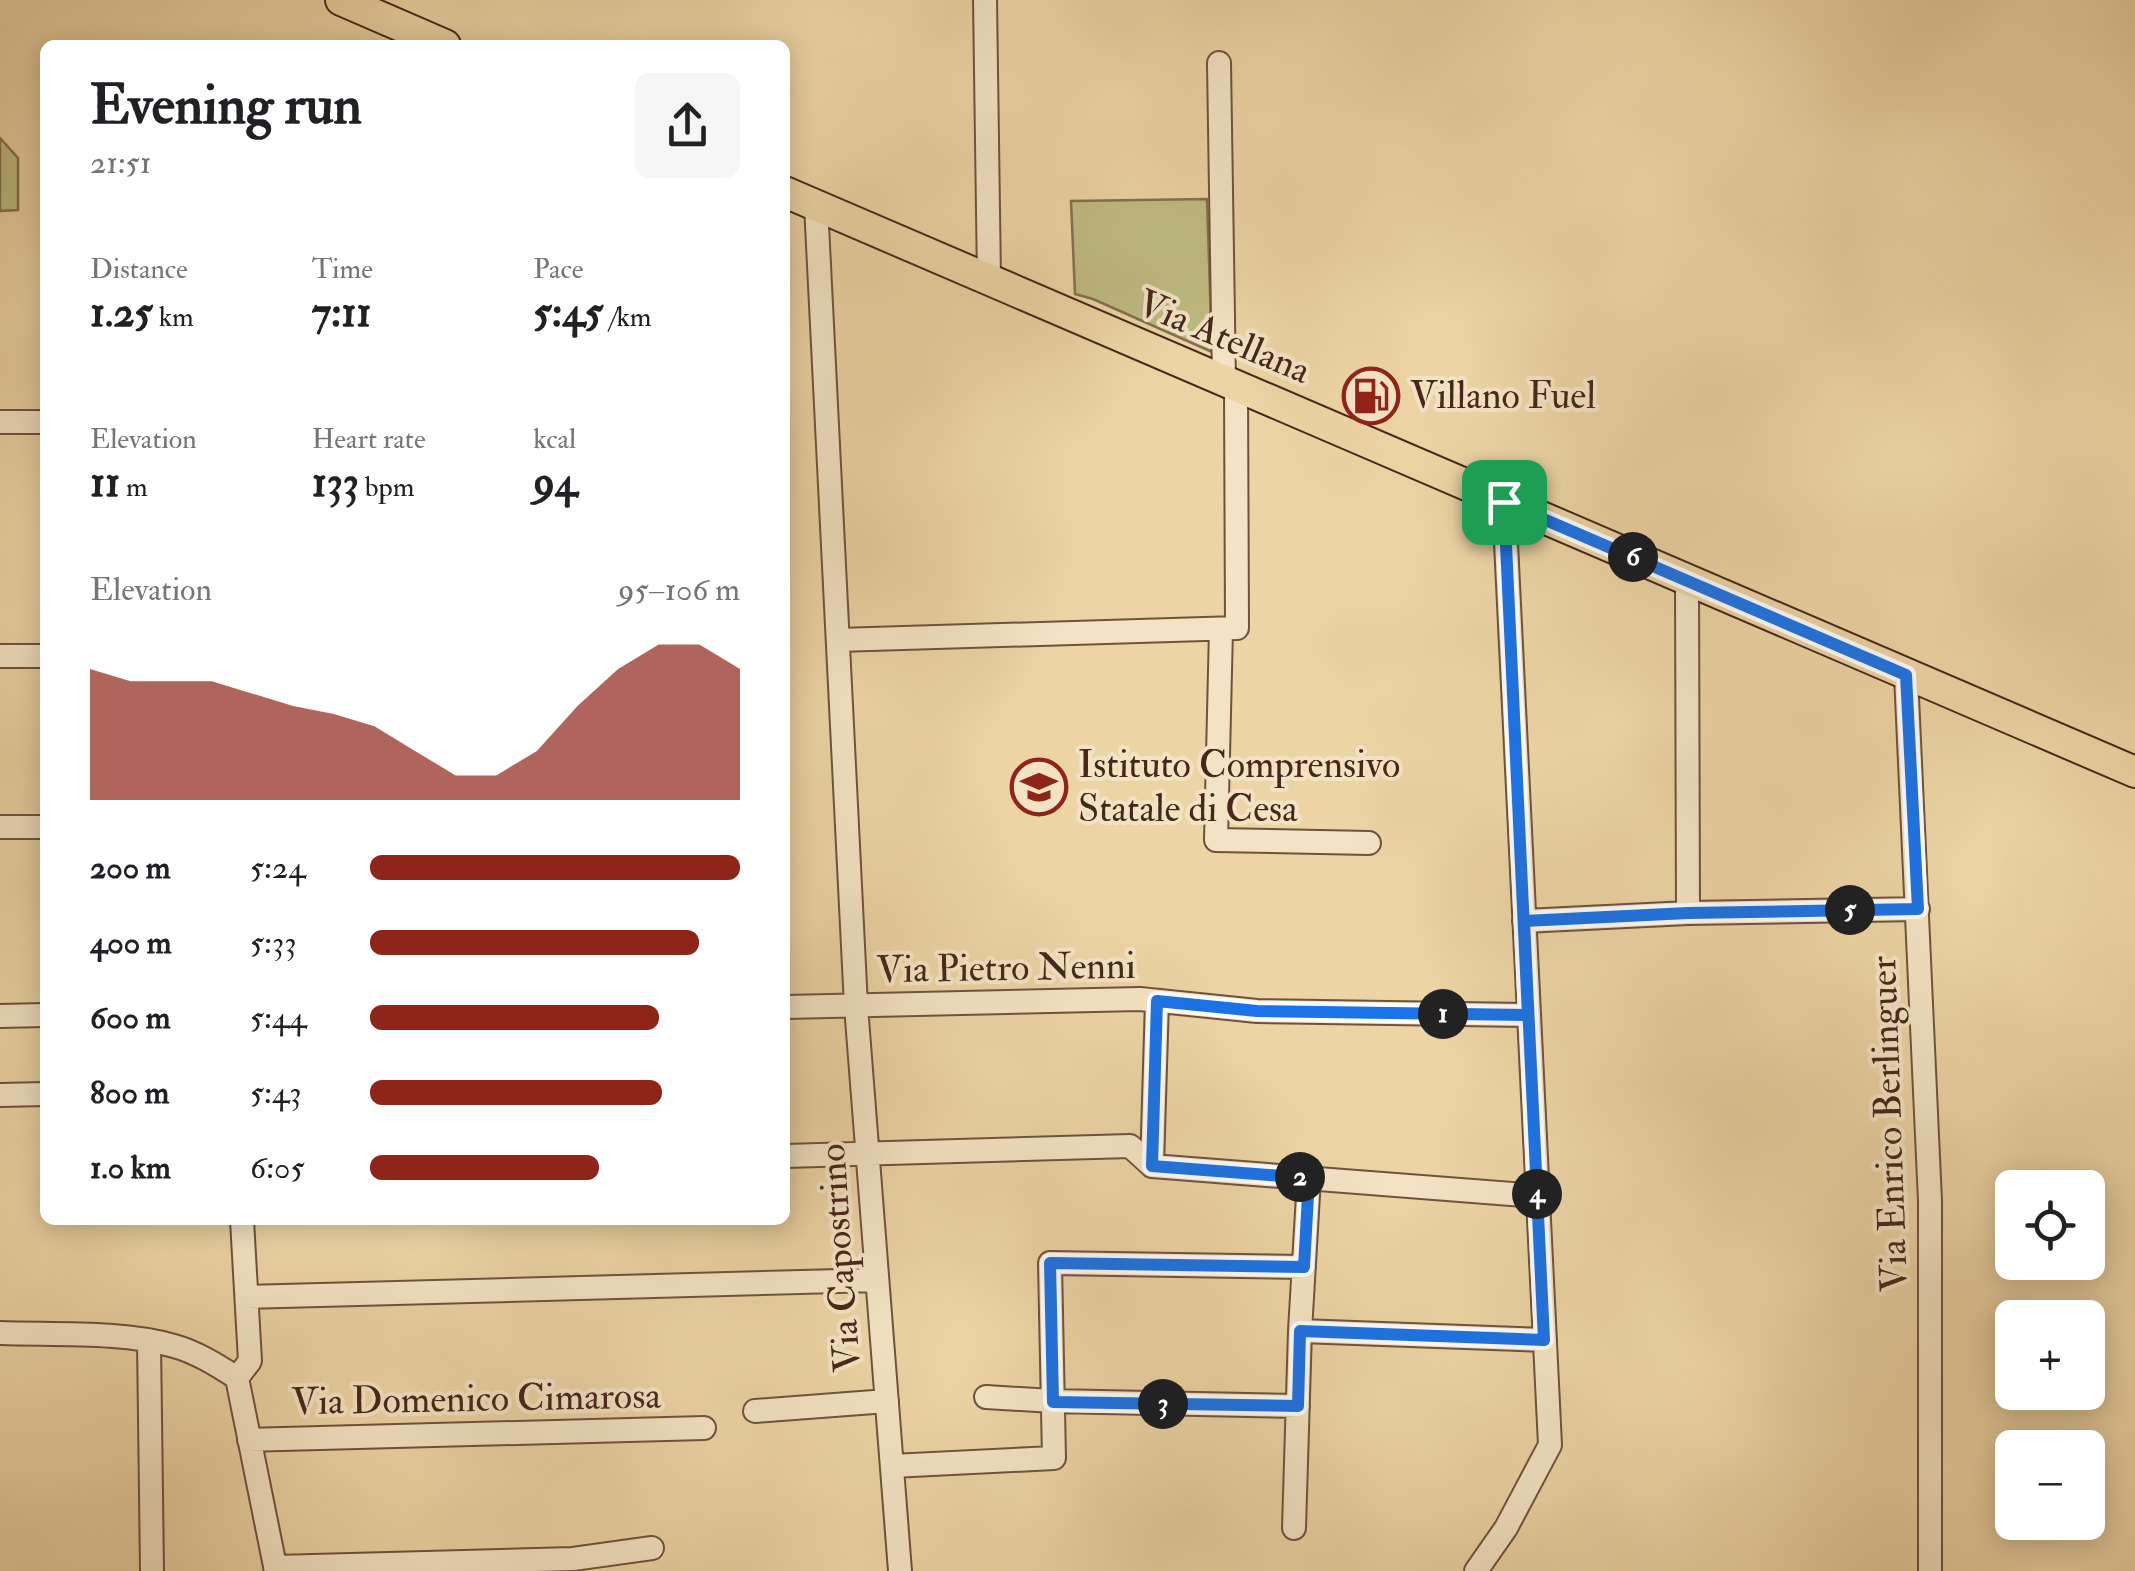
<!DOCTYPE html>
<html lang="en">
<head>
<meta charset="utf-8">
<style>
	:root { --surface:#fff; --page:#f6f6f6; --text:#202124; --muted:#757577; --accent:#8f2418 }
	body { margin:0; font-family:"IM FELL Double Pica",serif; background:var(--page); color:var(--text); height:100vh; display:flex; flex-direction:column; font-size:38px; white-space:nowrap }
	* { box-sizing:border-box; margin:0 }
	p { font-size:32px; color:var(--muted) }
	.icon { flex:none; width:55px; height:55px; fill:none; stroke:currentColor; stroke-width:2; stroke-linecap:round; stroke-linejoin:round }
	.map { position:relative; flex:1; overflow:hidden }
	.side { position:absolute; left:40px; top:40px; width:750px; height:1185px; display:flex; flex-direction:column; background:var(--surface); border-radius:15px; box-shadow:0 5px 25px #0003 }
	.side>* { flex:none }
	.buttons { position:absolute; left:1995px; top:1170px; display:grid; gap:20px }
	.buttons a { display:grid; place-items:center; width:110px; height:110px; border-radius:15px; background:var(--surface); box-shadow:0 5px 25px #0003; font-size:50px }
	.pin { position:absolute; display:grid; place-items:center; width:85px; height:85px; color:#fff; margin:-42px; border-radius:20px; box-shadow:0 5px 15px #0006 }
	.km { position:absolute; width:50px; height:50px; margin:-25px; border-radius:50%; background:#222; color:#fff; font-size:28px; line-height:50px; text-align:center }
	.round { display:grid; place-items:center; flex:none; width:105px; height:105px; border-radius:15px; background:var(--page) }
	.head { display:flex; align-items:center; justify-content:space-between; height:170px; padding:0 50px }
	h1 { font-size:55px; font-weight:700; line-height:75px }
	.figures { display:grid; grid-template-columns:repeat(3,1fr); gap:15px; height:170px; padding:10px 50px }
	.figures div { display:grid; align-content:center }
	.figures b { font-size:42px; font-weight:700 }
	.figures small { font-size:28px; font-weight:400 }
	.figures p { font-size:28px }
	.chart { height:280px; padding:20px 50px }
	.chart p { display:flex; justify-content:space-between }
	.chart svg { width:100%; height:180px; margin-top:10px; fill:var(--accent); opacity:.7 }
	ul { padding:0 50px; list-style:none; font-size:32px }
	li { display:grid; grid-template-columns:160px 120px 1fr; align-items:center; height:75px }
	li i { height:25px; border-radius:12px; background:var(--accent) }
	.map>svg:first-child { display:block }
</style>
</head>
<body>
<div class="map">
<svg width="2135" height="1571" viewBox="0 0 2135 1571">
	<rect width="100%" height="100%" fill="#ecd4a4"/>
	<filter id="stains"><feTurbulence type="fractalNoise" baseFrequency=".002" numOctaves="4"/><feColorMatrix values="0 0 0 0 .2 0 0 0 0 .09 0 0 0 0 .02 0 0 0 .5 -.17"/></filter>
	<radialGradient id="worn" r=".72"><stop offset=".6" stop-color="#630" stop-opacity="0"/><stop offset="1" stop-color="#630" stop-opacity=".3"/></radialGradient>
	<path fill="#bebb81" stroke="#82714d" stroke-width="2.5" d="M0,138L18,158V210L0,211Z
		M1207,199L1212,352L1093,299L1075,294L1071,201Z"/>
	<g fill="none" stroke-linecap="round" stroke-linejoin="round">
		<g stroke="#70523c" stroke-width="26">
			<path id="minor" d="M985,0L989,280
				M1219,63L1224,381
				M816,205L856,1006L900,1571
				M0,422H45
				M1687,581L1688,913
				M1221,629L1216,840L1369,843
				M838,640L1237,628L1236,387
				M0,656H45
				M1906,675L1930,1201V1571
				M0,827H45
				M1524,921L1688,913L1918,909
				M785,1007L1140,999L1257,1011L1529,1015
				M0,1016L45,1015
				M0,1095L45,1094
				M785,1156L1130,1146L1152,1166L1537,1196
				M1152,1166L1157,1001
				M247,1297L877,1280
				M1300,1331L1545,1340
				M0,1333C53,1335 123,1331 174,1346C196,1352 217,1365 237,1378L276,1571
				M149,1341L152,1571
				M237,1378L250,1361L242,1220
				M986,1397L1053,1401L1298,1406
				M755,1411L887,1401
				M249,1440L704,1428
				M892,1466L1054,1458L1050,1263L1304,1267
				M1294,1528L1300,1331L1309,1178
				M275,1567L573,1559L652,1548
				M1476,1571L1506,1528L1550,1445L1504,502"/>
		</g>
		<g stroke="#462719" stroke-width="34">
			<path id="major" d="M341,0L445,45
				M785,192L2135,772"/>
		</g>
		<use href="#minor" stroke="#f3e3c4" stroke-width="22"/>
		<use href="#major" stroke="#ecd4a4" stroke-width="30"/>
	</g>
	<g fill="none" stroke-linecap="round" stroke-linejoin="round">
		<g stroke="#fff" stroke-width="20">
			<path id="route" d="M1504,502L1528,1015L1257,1011L1157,1001L1152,1166L1309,1178L1304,1267L1050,1263L1053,1402L1298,1406L1300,1331L1544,1340L1524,921L1688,913L1918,909L1906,675L1504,502"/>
		</g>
		<use href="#route" stroke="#1a73e8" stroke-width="12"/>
	</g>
	<defs>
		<g id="fuel-ring" transform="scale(2.875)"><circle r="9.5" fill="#f3e3c4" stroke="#8f2418" stroke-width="1.5"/><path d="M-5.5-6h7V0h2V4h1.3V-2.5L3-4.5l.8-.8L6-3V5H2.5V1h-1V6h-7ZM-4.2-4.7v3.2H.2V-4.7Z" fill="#8f2418"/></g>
		<g id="school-ring" transform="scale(2.875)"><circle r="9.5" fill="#f3e3c4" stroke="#8f2418" stroke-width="1.5"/><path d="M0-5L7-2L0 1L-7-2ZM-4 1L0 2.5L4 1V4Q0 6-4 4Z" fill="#8f2418"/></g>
	</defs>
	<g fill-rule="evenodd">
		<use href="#fuel-ring" x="1371" y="396"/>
		<use href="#school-ring" x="1039" y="787"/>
	</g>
	<g text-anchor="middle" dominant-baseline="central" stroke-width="8" stroke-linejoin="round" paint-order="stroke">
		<g font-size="38" fill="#462719" stroke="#f3e3c4">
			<text transform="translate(1224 337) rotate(23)">Via Atellana</text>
			<text transform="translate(1006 968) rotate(-1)">Via Pietro Nenni</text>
			<text transform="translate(1889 1124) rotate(-92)">Via Enrico Berlinguer</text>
			<text transform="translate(840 1258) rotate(-94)">Via Capostrino</text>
			<text transform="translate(476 1399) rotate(-1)">Via Domenico Cimarosa</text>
		</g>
		<g font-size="38" fill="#462719" stroke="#f3e3c4" text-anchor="start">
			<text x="1410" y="396">Villano Fuel</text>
			<text x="1078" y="765">Istituto Comprensivo<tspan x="1078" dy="44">Statale di Cesa</tspan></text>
		</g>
	</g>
	<rect width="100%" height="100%" filter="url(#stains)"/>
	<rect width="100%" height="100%" fill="url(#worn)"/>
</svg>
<div class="buttons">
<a><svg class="icon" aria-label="locate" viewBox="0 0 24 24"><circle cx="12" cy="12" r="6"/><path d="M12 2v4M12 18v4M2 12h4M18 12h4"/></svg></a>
<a>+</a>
<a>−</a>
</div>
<div class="pin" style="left:1504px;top:502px;background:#1e9e55"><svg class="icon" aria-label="arrive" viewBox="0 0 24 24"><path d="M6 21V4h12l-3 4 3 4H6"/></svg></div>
<b class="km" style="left:1443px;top:1014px">1</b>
<b class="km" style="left:1300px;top:1177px">2</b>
<b class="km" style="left:1163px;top:1404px">3</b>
<b class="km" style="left:1537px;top:1194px">4</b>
<b class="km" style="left:1850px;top:910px">5</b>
<b class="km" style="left:1633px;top:557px">6</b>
<section class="side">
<div class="head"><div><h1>Evening run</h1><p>21:51</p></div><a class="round"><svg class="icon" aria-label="share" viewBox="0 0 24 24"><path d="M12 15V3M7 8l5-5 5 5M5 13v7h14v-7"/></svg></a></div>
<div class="figures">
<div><p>Distance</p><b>1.25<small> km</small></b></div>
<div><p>Time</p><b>7:11</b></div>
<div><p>Pace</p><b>5:45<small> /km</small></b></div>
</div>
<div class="figures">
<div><p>Elevation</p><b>11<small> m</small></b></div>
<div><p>Heart rate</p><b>133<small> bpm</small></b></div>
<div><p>kcal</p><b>94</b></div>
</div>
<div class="chart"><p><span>Elevation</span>95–106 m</p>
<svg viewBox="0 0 160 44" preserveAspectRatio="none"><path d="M0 44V12L10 15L20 15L30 15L40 18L50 21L60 23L70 26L80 32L90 38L100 38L110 32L120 21L130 12L140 6L150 6L160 12V44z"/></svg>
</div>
<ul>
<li><b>200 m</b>5:24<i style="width:100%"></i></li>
<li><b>400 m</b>5:33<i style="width:89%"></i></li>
<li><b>600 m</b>5:44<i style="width:78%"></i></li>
<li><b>800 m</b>5:43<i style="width:79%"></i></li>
<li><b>1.0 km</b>6:05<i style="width:62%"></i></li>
</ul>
</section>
</div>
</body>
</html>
